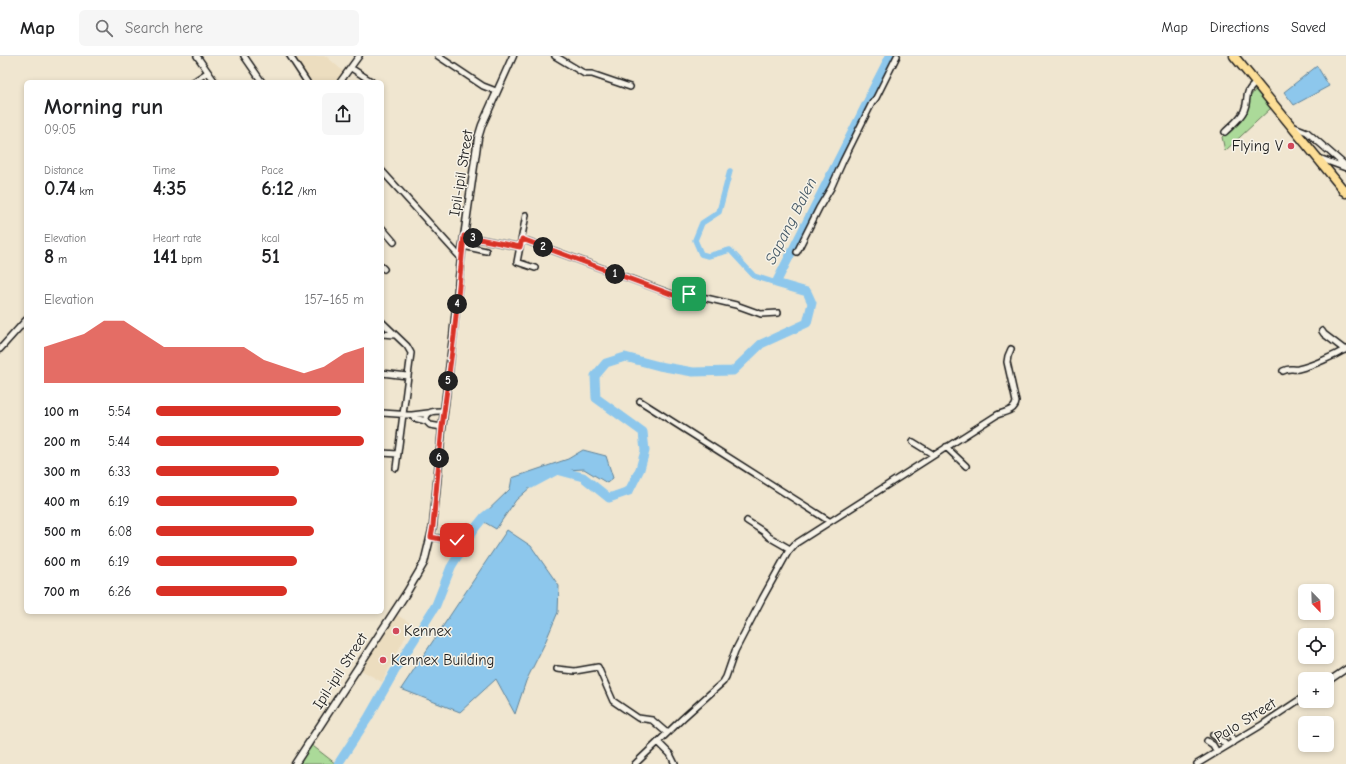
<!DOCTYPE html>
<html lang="en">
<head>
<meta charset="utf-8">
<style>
	:root { --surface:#fff; --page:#f6f6f6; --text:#202124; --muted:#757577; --line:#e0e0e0; --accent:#d93025 }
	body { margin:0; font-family:"Comic Neue",sans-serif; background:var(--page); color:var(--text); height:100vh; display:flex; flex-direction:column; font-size:15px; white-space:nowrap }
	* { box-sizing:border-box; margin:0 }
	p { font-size:13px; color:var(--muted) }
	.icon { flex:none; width:22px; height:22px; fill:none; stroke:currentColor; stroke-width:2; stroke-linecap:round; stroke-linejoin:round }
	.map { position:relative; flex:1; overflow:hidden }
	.panel { position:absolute; left:24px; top:24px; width:360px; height:534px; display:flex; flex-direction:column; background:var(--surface); border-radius:6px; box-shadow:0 2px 6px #0003 }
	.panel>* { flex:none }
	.needle { width:26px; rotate:157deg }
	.buttons { position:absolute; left:1298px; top:528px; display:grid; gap:8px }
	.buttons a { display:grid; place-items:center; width:36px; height:36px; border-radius:6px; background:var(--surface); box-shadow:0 2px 6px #0003; font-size:20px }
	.pin { position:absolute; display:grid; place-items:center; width:34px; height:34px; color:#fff; margin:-17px; border-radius:8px; box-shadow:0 2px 6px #0006 }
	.km { position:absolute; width:20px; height:20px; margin:-10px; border-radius:50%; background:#222; color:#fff; font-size:11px; line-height:20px; text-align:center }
	.round { display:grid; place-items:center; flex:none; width:42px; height:42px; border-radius:6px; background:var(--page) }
	.headline { display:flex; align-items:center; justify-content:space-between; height:68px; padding:0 20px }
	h1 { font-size:22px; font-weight:700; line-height:30px }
	.stats { display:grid; grid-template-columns:repeat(3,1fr); gap:6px; height:68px; padding:4px 20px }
	.stats div { display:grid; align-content:center }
	.stats b { font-size:20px; font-weight:700 }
	.stats small { font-size:11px; font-weight:400 }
	.stats p { font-size:11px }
	.chart { height:112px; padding:8px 20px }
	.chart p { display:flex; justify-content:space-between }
	.chart svg { width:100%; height:72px; margin-top:4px; fill:var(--accent); opacity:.7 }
	ul { padding:0 20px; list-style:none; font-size:13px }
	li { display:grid; grid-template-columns:64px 48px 1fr; align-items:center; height:30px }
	li i { height:10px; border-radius:5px; background:var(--accent) }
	header { display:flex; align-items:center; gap:24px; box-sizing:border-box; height:56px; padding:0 20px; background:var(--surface); border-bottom:1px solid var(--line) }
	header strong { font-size:19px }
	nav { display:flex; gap:22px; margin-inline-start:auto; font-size:14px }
	.search { width:280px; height:36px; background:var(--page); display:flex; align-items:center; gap:10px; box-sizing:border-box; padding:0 14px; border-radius:6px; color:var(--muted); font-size:15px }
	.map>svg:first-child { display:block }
</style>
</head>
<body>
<header>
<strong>Map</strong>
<div class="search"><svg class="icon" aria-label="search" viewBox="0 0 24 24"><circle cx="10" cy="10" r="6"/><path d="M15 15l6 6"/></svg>Search here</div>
<nav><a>Map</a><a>Directions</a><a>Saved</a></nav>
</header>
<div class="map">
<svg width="1346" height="708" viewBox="0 0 1346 708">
	<rect width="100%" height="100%" fill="#f0e6d0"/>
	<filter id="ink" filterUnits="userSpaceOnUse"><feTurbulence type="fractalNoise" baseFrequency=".025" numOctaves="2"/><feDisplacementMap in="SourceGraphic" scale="8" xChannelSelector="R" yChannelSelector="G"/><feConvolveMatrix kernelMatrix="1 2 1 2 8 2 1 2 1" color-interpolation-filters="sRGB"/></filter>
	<g filter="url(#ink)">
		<path fill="#ecddbf" d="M292,0H326L344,16L335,26H310Z
			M397,559L412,568L382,626L361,614Z"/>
		<path fill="#abda99" stroke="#647b5a" d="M1256,33L1271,52L1225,95L1222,81L1247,57L1250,41Z
			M309,687L336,708H294Z"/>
		<path fill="#8dc7ec" stroke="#608399" d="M1317,10L1329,30L1294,49L1284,36Z
			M583,394L606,400L613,422L607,427L584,413L549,415L516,444L496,473L479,463L510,433L512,422L568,403Z
			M507,474L531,490L559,530L558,556L544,589L526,625L515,658L496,623L460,656L401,633Z"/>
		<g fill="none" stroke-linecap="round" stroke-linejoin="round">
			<path stroke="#608399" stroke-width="1.5" d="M807,236L808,235"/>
			<path stroke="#8dc7ec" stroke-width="5.5" d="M730,115L719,156L702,167L695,184L701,198L708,200L730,194L754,220L776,227"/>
			<path stroke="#8dc7ec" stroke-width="9" d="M870,39L890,0
				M531,428L557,414L583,421L609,442L629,435L640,413L645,395L643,376L596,342L595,320L606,307L625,301L659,310L693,316L733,315L761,288L807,267L812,247L807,236L776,227L870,41
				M338,708L368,662L397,611L436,549L451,511L475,472L484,461L489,457"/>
			<g stroke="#1c1c1c" stroke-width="8">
				<path id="minor" d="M197,0L215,26
					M244,0L262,26
					M290,0L307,26
					M438,0L483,30L496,35
					M555,0L585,18H592L630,31
					M351,12L371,25
					M193,26L208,16
					M340,26L359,0
					M1292,70L1307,76L1346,110
					M1225,76C1231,70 1240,63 1244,55C1250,42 1242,38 1256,27
					M1319,102L1346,112
					M382,115L461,202
					M526,159L517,206L535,212
					M382,172L394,186
					M464,180L520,191
					M522,183L677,240L689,238L736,249L761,258L778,257
					M463,190L486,195
					M797,196L819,152L831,132L843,105L872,47L876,42L897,0
					M382,211L384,213
					M382,266L407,290L411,297L396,412
					M1322,275L1324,278L1345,294
					M382,278L395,279
					M0,293L26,264
					M1283,315C1290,311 1292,314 1298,313C1312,310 1334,300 1346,293
					M382,317L407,320
					M640,345L829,465
					M382,357L412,359
					M426,365L414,362L412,359L428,357
					M442,371L430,369L426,365C425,354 436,355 444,355
					M913,386L934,399
					M946,391L966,410
					M382,397L398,398
					M747,465L764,476L769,481L790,493
					M431,481L455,485L460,481L468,471
					M557,613L575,615L598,611L613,645L638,662L652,664L667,677
					M1327,626L1346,613
					M1230,677L1234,686
					M1213,679L1222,685L1227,690
					M1207,685L1213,689L1217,696
					M658,686L670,698L675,708
					M635,708L683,662L723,626L726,621L735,595L762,543L788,496L795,488L997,359C1004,356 1015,355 1016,346L1007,306L1008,300L1011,293
					M1197,708L1260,670L1305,640"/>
			</g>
			<g stroke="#1c1c1c" stroke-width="9">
				<path id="tertiary" d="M295,708L407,536L424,507L433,470L442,373L453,281L461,202L478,82L482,69L513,0"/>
			</g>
			<g stroke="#1c1c1c" stroke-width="11">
				<path id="primary" d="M1234,0L1346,137"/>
			</g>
			<g stroke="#1c1c1c" stroke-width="12">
				<path id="motorway" d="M1343,134H1346"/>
			</g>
			<use href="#minor" stroke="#f7f3e8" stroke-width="5"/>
			<use href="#tertiary" stroke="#f7f3e8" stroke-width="6"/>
			<use href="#primary" stroke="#fdde96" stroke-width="8"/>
			<use href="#motorway" stroke="#fdde96" stroke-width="9"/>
		</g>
	</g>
	<g fill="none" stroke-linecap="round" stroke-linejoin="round" filter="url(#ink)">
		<g stroke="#fff" stroke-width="8">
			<path id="route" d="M457,484L450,485L431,481L433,470L442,371L454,280L464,180L520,191L522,183L676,240L689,238"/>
		</g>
		<use href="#route" stroke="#d93025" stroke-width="5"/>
	</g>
	<g fill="#d1495b" stroke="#f7f3e8" stroke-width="1.5">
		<circle cx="1291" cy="90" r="4"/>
		<circle cx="396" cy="575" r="4"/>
		<circle cx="383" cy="604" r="4"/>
	</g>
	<g text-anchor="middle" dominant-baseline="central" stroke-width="3" stroke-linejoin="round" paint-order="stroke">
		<g font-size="15" fill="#1c1c1c" stroke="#f7f3e8" text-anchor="start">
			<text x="1283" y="90" text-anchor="end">Flying V</text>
			<text x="404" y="575">Kennex</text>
			<text x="391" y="604">Kennex Building</text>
		</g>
		<g font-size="15" fill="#1c1c1c" stroke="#f7f3e8">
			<text transform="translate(461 117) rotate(-81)">Ipil-ipil Street</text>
			<text transform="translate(340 615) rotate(-57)">Ipil-ipil Street</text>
			<text transform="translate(1245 664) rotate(-32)">Palo Street</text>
		</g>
		<g font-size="16" font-style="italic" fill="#445865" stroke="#f7f3e8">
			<text transform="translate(791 165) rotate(-63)">Sapang Balen</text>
		</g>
	</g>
</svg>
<div class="buttons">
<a><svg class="needle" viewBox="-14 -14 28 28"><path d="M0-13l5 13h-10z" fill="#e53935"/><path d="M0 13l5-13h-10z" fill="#757577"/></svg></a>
<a><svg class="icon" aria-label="locate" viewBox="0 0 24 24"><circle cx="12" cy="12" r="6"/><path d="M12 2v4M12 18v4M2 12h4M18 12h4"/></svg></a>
<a>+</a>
<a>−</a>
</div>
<div class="pin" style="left:689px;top:238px;background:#1e9e55"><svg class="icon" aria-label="arrive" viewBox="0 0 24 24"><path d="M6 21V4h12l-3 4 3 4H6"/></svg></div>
<div class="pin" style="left:457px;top:484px;background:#d93025"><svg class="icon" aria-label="check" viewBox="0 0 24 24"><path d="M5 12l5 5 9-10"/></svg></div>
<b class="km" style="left:615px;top:218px">1</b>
<b class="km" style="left:543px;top:191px">2</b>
<b class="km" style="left:473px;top:182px">3</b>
<b class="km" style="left:457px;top:248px">4</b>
<b class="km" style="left:448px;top:325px">5</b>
<b class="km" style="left:439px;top:402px">6</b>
<section class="panel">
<div class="headline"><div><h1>Morning run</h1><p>09:05</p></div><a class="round"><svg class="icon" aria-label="share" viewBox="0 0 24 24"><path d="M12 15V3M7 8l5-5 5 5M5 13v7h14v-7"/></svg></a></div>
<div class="stats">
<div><p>Distance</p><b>0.74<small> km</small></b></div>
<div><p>Time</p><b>4:35</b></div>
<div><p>Pace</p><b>6:12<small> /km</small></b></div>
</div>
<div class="stats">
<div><p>Elevation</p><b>8<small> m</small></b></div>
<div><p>Heart rate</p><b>141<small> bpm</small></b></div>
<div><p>kcal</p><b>51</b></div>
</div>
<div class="chart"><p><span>Elevation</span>157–165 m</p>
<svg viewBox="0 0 160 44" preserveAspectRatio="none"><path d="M0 44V22L10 18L20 14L30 6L40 6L50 14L60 22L70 22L80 22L90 22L100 22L110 30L120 34L130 38L140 34L150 26L160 22V44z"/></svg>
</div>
<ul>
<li><b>100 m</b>5:54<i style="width:89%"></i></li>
<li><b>200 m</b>5:44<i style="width:100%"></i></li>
<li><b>300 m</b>6:33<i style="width:59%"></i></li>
<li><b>400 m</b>6:19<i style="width:68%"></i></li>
<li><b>500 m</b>6:08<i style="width:76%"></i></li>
<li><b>600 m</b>6:19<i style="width:68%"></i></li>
<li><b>700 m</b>6:26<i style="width:63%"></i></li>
</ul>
</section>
</div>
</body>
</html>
